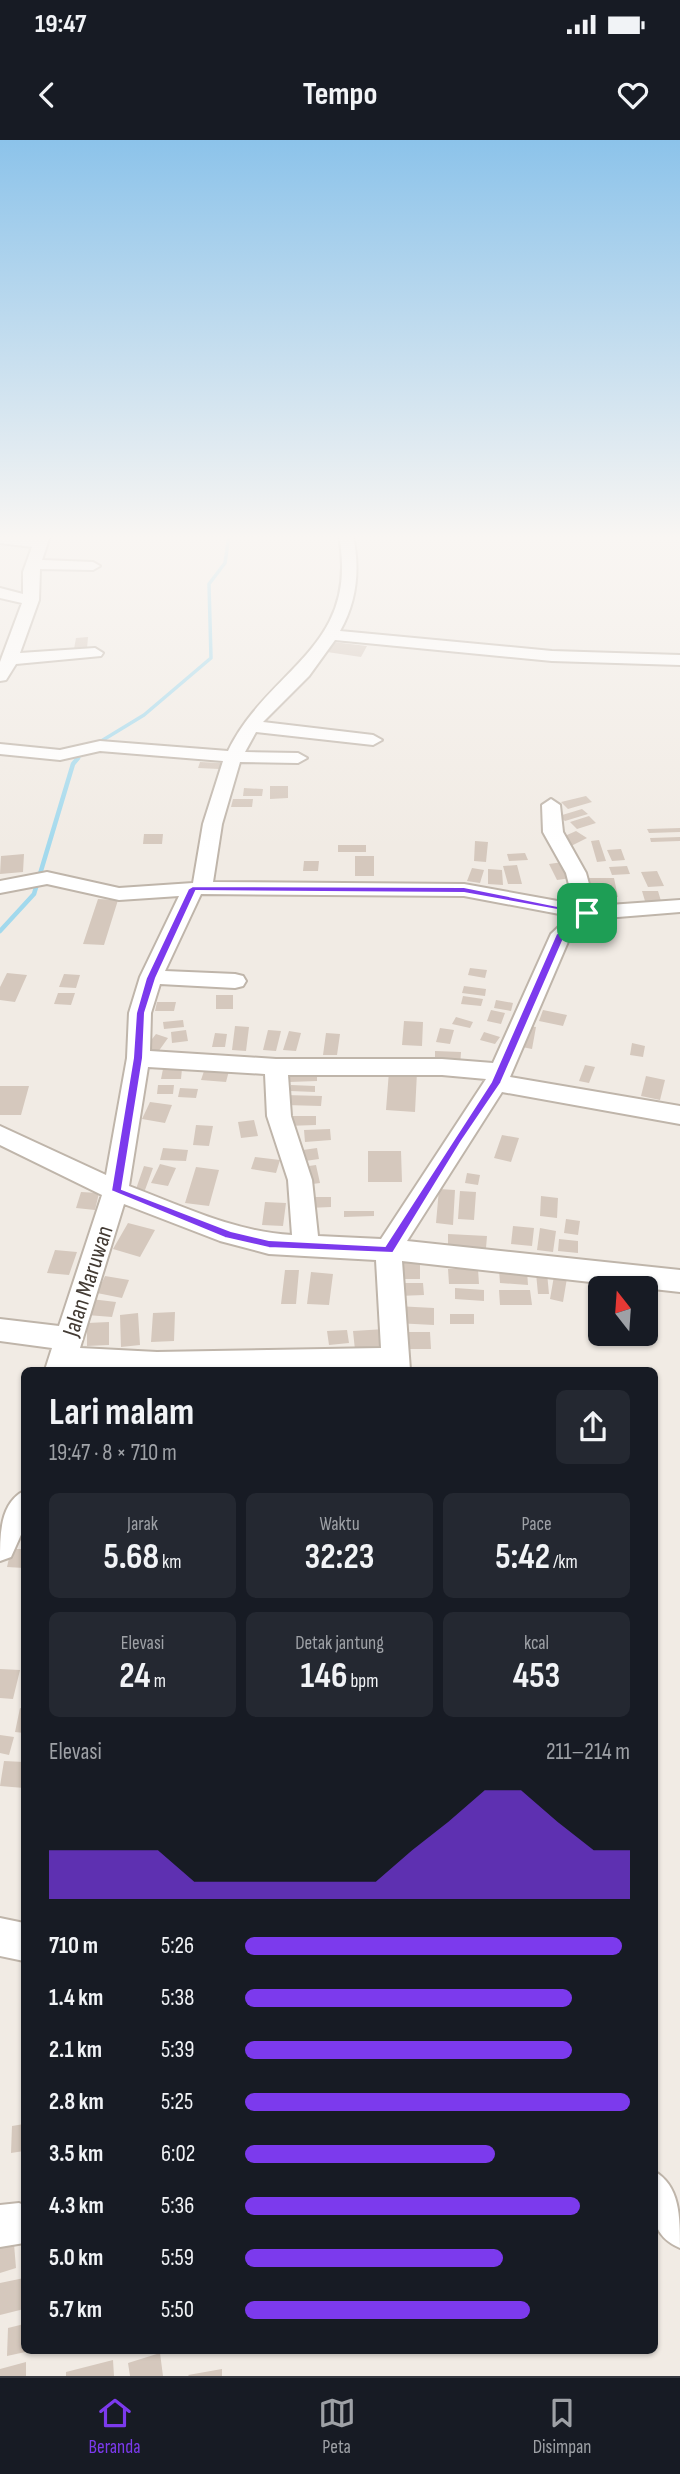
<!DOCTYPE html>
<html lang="id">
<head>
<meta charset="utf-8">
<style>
	:root { --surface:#171b24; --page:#242831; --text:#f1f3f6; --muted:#9ea1a6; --line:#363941; --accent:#7c3aed }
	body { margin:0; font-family:"Sofia Sans Condensed",sans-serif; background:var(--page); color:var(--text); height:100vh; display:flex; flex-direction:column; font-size:26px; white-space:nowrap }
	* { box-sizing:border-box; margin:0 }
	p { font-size:23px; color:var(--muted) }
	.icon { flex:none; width:38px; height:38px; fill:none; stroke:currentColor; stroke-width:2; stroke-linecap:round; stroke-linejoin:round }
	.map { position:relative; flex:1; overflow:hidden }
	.drawer { position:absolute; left:21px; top:1227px; width:637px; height:987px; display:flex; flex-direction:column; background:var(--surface); border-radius:10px; box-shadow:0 2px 5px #0004 }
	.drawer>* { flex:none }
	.needle { width:46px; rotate:343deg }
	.fabs { position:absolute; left:588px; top:1136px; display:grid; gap:14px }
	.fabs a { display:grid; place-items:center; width:70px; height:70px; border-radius:10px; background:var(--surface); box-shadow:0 2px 5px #0004; font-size:35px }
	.pin { position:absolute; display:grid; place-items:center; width:60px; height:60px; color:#fff; margin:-30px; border-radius:14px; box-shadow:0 4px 10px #0006 }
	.round { display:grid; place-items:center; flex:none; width:74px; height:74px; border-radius:10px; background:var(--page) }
	.summary { display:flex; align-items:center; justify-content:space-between; height:119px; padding:0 28px }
	h1 { font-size:38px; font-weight:700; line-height:52px }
	.metrics { display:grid; grid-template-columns:repeat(3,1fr); gap:10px; height:119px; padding:7px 28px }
	.metrics div { display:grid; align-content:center; border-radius:10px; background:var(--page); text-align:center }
	.metrics b { font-size:35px; font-weight:700 }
	.metrics small { font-size:19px; font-weight:400 }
	.metrics p { font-size:19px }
	.chart { height:196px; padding:14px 28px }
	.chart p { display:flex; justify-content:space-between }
	.chart svg { width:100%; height:126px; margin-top:7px; fill:var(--accent); opacity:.7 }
	ul { padding:0 28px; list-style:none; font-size:23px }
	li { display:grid; grid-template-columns:112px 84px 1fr; align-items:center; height:52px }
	li i { height:18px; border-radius:9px; background:var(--accent) }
	.status { display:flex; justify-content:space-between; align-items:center; height:49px; padding:0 35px; background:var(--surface); direction:ltr }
	.status svg { height:19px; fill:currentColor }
	header { display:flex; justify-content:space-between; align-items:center; height:91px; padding:0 28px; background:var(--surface); font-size:32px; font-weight:700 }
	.tabs { display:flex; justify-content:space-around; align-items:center; height:98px; border-top:2px solid var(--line); background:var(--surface); font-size:19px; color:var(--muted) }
	.tabs a { display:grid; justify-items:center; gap:4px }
	.tabs .active { color:var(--accent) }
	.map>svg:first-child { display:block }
</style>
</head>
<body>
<div class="status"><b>19:47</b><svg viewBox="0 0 49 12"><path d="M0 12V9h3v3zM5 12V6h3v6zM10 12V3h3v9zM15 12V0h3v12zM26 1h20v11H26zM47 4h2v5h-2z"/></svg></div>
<header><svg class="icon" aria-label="back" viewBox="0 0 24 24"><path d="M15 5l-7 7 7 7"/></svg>Tempo<svg class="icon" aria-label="heart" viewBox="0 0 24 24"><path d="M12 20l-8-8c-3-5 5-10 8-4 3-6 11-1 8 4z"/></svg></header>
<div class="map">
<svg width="680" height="2236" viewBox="0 0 680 2236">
	<rect width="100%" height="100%" fill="#f1ebe4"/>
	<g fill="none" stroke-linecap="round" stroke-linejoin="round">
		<path stroke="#a2d9ed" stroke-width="3.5" d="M98,603L144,575L211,518L209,444L225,423L229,396
			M77,619L84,610"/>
		<path stroke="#a2d9ed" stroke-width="4.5" d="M0,791L34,754L73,624L78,618"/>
	</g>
	<path fill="#d5c8bd" d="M88,497L87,509H74L76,498Z
		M333,502L367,506L361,517L327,512Z
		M200,622L221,623L219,629L198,628Z
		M270,646H288V658L270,659Z
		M244,648L263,649L262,656H243Z
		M586,656L592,662L568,669L561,662Z
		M233,659H253L252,667H231Z
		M582,669L588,674L565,681L559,676Z
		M589,676L596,683L577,689L570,682Z
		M680,688V692L649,693L647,689Z
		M576,691L587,698L569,707L558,699Z
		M144,694H163L162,704H143Z
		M680,697V701L651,702L650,698Z
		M599,700L606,721L597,722L591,701Z
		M475,701L488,702L486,722L474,721Z
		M338,705H366V712H338Z
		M621,709L625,720L612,721L607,710Z
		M525,713L528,720L509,721L507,714Z
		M24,714L23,732L0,734L1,716Z
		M355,716H374V736H355Z
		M304,721H319L318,731H303Z
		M563,722L571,738L557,740L549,724Z
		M517,725L522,744H508L503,726Z
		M627,726L630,734L612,735L609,727Z
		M472,728L484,730L480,743L467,741Z
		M488,729L502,730L503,745L488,744Z
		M657,731L664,746L648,747L641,732Z
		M585,738H614L618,757H589Z
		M642,751H658L661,761H645Z
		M98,759L118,760L104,805L83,804Z
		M470,828L487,830L485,838L468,835Z
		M7,833L27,835L15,862L0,860V847Z
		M64,834L80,835L76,848L59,847Z
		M464,846L486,849L485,856L462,853Z
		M58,853H75L71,865L54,864Z
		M216,855H233V869H216Z
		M463,856L483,859L481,866L461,864Z
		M496,860L513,863L511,871L494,868Z
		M157,862H176L174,871H155Z
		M491,870L505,873L501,884L487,881Z
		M543,870L567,875L563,886L539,881Z
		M456,877L473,882L470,888L452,884Z
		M183,880L184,887L164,889L163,882Z
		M404,881L423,882L422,906L402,905Z
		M235,886L249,887L246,911L232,910Z
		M527,886L536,887L532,909L522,907Z
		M440,888L454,890L450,904L436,902Z
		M186,890L188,901L172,903L171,892Z
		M268,890L281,891L276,911L263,910Z
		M289,891L301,893L296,911L283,910Z
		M484,892L500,897L495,904L480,900Z
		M215,893L227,894L225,907H212Z
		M326,893L340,894L337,915H323Z
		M156,894L168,898L158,912L145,908Z
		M632,903L645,906L643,917L630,915Z
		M435,911L461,912L460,926L435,925Z
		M206,925L230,927L226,942L201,940Z
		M585,925L595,927L589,943L579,941Z
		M163,929H182L181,939H161Z
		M317,930V941L289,942L288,931Z
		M389,931L417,932L415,972L386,970Z
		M646,936L665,940L660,960L641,956Z
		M158,945H174L173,954H157Z
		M291,945L315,946V952L290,951Z
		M0,946H29L21,975H0Z
		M180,948L198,949L196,958L178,957Z
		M285,955L322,956L321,966L285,965Z
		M150,962L172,965L165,983L142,979Z
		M286,976H316V985L286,986Z
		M254,980L258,996L241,998L238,982Z
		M196,985L213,986L209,1006L193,1005Z
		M330,989L331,1000L305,1002L304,990Z
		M502,995L519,998L511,1022L494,1018Z
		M163,1008L188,1010L186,1021L160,1020Z
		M317,1008L319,1019L298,1022L296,1011Z
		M368,1011H401L402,1042H368Z
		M255,1017L280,1020L276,1033L251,1029Z
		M160,1024L176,1028L168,1046L151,1043Z
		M316,1025L320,1043L305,1045L302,1027Z
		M144,1026L153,1028L145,1050L136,1049Z
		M196,1027L219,1030L209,1066L185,1063Z
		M467,1033L480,1035L478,1045L465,1043Z
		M439,1049L455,1050L453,1085L436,1083Z
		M460,1051L476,1052L474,1080L458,1079Z
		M81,1052L99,1053L95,1070L76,1068Z
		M541,1056L558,1058L557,1078L540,1076Z
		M308,1057H331V1067L308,1068Z
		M265,1062L286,1063L283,1086L262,1085Z
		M344,1071H374V1076L344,1077Z
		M566,1079L580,1081L578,1095L564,1093Z
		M128,1083L155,1090L140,1117L113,1109Z
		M513,1086L534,1088L532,1106L511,1104Z
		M540,1088L556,1091L553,1112L537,1110Z
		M448,1094L487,1096L486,1108L448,1106Z
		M559,1099L578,1101V1113L558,1111Z
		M55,1110L77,1112L69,1135L47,1133Z
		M395,1121L420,1122V1139H396Z
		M448,1129H478L479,1144H449Z
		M285,1130H299L296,1164H281Z
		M499,1130L527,1131L528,1145L500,1143Z
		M311,1132L333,1134L329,1165L307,1164Z
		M536,1133H547L549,1154H538Z
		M105,1136L129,1140L122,1158L97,1153Z
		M554,1136L567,1138L563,1162L550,1159Z
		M397,1143H423L424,1155L398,1156Z
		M455,1148L484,1150V1161L455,1159Z
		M499,1150H530L532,1165H500Z
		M91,1159L116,1162L112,1177L87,1175Z
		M396,1166L434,1168V1185L395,1183Z
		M175,1172L174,1201L151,1202L153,1173Z
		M138,1173L140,1205L121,1207L120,1175Z
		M450,1174H474V1184H450Z
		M109,1182V1205L87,1206V1183Z
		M385,1189L387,1208L355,1210L353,1191Z
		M347,1190L349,1203L329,1205L327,1191Z
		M398,1192H430L431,1209H398Z
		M11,1409H24V1428L7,1427Z
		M0,1529L20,1530L13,1559L0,1558Z
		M20,1568L24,1569V1593L15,1592Z
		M0,1595L14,1597L9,1615L0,1613Z
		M4,1621L24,1622V1648L0,1646Z
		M24,1984V2011L11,2013L12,1986Z
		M13,2092L16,2128L0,2133V2096Z
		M24,2138V2169L0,2175V2143Z
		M24,2184V2210L30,2211L7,2216L8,2188Z
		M160,2213L163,2236H130L128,2223Z
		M113,2220L114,2236H66V2232Z
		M26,2222V2236H0V2229Z
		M222,2229V2236H189L188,2235Z"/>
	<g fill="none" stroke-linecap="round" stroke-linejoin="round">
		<g stroke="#bfb5aa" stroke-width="4">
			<path id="minor" d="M0,396L35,398L50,396L42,420L93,422L100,426L93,430L40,429L39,460L20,513L95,508L103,513L101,516L16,524L6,540L0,541V522L22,463L0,458V448L23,454V432L32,407L0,403Z
				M339,396H353C360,429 357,461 340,491L552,511L680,515V525L552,521L335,500L309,536L263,582L373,595L382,600L373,605L256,592L245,612L298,613L307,618L298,623L240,622L222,684L213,742L464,744L574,764L566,733L543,692L542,665L551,659L560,665L563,692L586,733L595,766L680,760V772L593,779L570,797L510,937L680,966V984L502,952L407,1101L680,1130V1152L402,1121L410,1230H45L52,1208L0,1201V1179L59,1186L102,1055L0,1005V986L106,1035L127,918L129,873L140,837L179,756L119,760L47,744L0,753V741L47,732L119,748L193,743L203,684L223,621L100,611L60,620L0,614V604L60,610L100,601L228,611C268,528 360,509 339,396ZM201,754L464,756L570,776L551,794L493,923L442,919H276L150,911L151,873L160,844L235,848L243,846L246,841L243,836L235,834L165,831ZM148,927L265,934L267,976L288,1040L292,1095C235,1092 182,1066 129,1046ZM288,935H442L486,939L381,1099L318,1096L312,1040L291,976ZM124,1064L220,1101L269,1114L376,1120L381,1208L157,1212L80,1208Z
				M24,1351V1388L11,1417L0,1421C0,1394 0,1363 24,1351Z
				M0,1778L24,1783V1821L0,1816Z
				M654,2031C680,2046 680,2076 680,2108C645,2093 654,2064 654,2031Z
				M19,2063L24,2065V2103L0,2107V2065Z"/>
		</g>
		<use href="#minor" fill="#fff" fill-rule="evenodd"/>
	</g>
	<linearGradient id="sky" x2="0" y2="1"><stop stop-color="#8cc3ea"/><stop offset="0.56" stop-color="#f9f6f3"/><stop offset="1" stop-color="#f9f6f3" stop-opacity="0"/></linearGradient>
	<rect width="680" height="709" fill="url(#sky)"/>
	<path fill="#7c3aed" stroke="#fff" stroke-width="2" fill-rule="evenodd" d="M193,746L464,747L592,773L565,796L501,943L461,1002L393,1113L269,1108L225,1098L111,1051L133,918L136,873L146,838L188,749ZM196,751L464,753L580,774L556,794L491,942L385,1106L269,1100L231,1091L122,1049L143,918L145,873L156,838Z"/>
	<g text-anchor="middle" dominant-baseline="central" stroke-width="5" stroke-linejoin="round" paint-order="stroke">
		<g font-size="24" fill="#433b34" stroke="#fff">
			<text transform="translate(88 1141) rotate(-72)">Jalan Maruwan</text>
		</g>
	</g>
</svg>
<div class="fabs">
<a><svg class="needle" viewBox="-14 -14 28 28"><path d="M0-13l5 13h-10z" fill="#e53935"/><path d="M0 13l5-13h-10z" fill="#9ea1a6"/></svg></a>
</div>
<div class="pin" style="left:587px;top:773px;background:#1e9e55"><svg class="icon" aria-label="arrive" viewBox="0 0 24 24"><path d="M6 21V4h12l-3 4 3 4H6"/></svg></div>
<section class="drawer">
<div class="summary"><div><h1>Lari malam</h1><p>19:47 · 8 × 710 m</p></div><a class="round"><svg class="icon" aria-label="share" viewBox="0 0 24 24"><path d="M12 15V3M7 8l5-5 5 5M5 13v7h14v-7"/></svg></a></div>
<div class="metrics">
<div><p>Jarak</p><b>5.68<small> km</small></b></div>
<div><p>Waktu</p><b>32:23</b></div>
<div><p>Pace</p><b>5:42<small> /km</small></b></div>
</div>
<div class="metrics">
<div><p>Elevasi</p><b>24<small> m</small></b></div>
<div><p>Detak jantung</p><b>146<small> bpm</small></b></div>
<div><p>kcal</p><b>453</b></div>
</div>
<div class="chart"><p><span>Elevasi</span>211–214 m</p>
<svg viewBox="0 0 160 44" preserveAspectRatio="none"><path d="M0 44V27L10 27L20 27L30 27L40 38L50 38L60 38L70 38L80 38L90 38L100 27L110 17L120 6L130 6L140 17L150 27L160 27V44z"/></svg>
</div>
<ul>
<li><b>710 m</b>5:26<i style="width:98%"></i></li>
<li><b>1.4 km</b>5:38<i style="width:85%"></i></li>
<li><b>2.1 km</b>5:39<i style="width:85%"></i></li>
<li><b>2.8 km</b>5:25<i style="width:100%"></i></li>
<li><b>3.5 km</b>6:02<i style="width:65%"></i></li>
<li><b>4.3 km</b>5:36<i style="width:87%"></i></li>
<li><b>5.0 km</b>5:59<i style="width:67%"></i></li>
<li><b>5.7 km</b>5:50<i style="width:74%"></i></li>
</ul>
</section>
</div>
<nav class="tabs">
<a class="active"><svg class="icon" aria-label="home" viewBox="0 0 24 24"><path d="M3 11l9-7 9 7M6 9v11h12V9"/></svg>Beranda</a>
<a><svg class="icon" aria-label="map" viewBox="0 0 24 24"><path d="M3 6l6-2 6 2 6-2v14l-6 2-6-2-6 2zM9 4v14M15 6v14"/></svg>Peta</a>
<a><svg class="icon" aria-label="saved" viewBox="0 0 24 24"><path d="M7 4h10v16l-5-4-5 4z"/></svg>Disimpan</a>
</nav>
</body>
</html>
